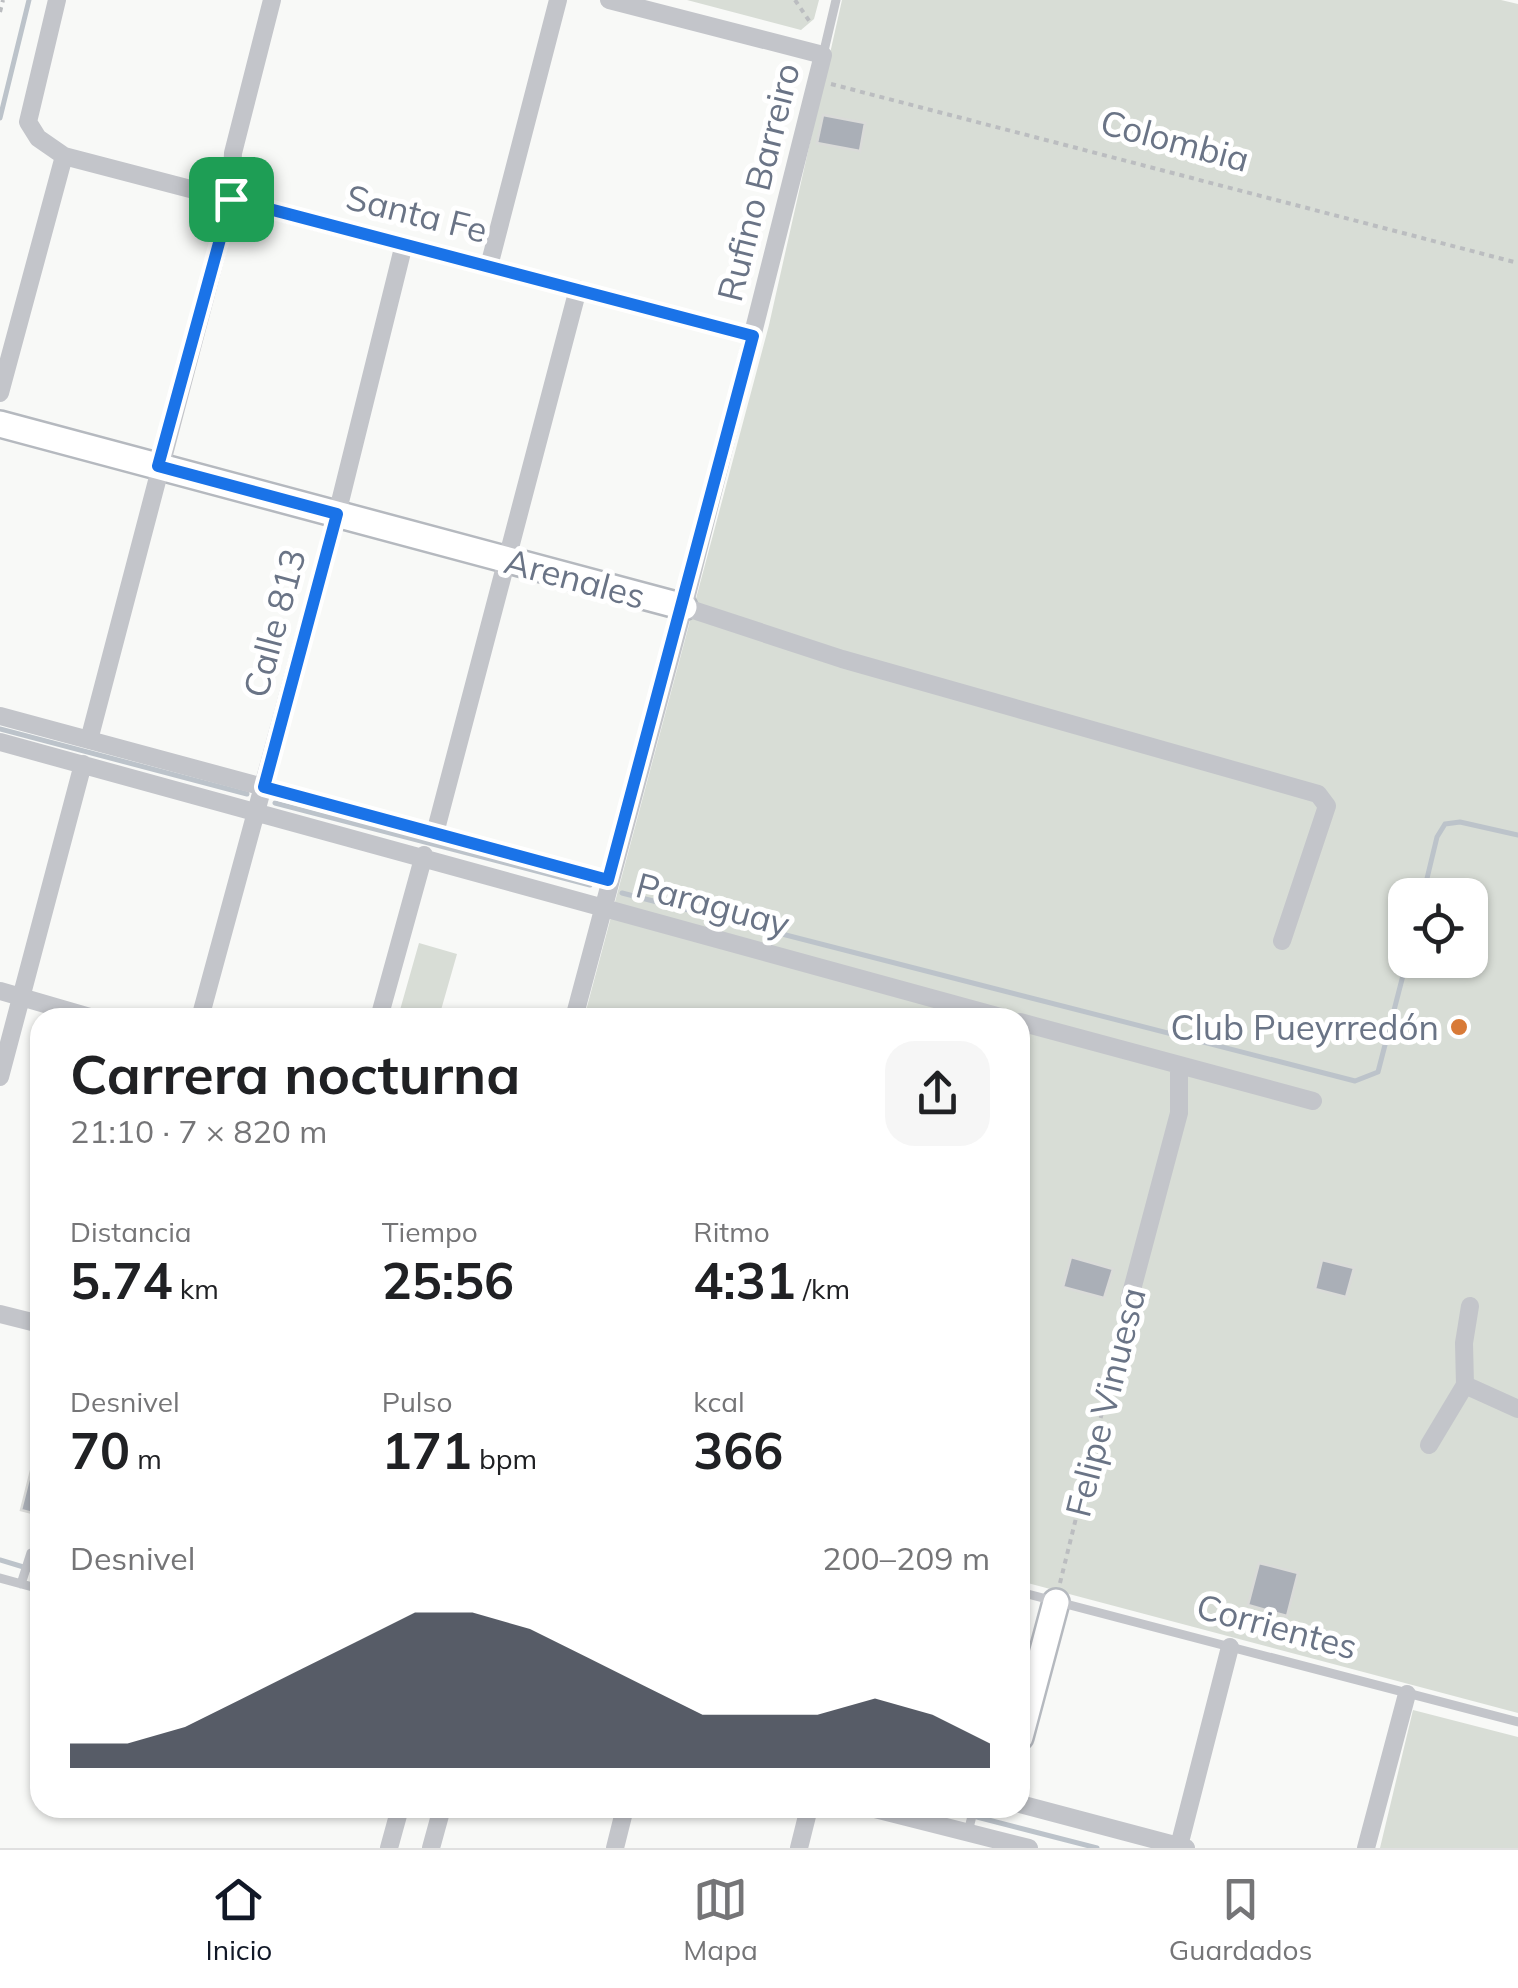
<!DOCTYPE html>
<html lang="es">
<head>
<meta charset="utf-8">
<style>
	:root { --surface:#fff; --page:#f6f6f6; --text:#202124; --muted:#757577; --line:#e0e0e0; --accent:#111827 }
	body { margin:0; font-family:Mulish,sans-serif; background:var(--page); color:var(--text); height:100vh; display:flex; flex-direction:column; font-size:38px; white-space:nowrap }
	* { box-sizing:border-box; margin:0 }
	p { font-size:32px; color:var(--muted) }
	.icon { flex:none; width:55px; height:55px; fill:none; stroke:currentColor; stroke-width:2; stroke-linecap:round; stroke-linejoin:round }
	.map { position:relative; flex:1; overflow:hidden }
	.details { position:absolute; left:30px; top:1008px; width:1000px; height:810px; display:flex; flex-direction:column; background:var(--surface); border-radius:30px; box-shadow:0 2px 8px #0004 }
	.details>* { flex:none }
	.controls { position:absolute; left:1388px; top:878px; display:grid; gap:20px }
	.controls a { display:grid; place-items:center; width:100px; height:100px; border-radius:20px; background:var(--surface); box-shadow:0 2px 8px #0004; font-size:50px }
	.pin { position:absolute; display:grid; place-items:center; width:85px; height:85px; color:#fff; margin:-42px; border-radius:20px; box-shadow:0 5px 15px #0006 }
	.round { display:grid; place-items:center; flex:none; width:105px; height:105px; border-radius:30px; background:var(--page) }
	.overview { display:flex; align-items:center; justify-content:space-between; height:170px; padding:0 40px }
	h1 { font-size:55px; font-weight:700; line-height:75px }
	.figures { display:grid; grid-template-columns:repeat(3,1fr); gap:15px; height:170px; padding:10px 40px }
	.figures div { display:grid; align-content:center }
	.figures b { font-size:50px; font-weight:700 }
	.figures small { font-size:28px; font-weight:400 }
	.figures p { font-size:28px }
	.chart { height:280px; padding:20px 40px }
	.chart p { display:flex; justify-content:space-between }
	.chart svg { width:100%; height:180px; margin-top:10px; fill:var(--accent); opacity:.7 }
	.menu { display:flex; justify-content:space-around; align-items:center; height:140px; border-top:2px solid var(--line); background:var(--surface); font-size:28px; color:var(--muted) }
	.menu a { display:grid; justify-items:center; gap:5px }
	.menu .on { color:var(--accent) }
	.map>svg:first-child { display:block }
</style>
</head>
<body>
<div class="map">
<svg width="1518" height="1848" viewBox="0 0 1518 1848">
	<rect width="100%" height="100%" fill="#f8f9f7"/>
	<path fill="#d8ddd6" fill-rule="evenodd" d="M687,0H819L814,19L801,30Z
		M842,0H1501L1518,4V1713L1020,1581V1018H584L769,325ZM1405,895H1470V960H1405Z
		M419,943L457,954L439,1017H398Z
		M1413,1710L1518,1737V1848H1380Z"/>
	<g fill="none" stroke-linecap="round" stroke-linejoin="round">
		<path stroke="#bcc3ca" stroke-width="5" d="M0,118L29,0
			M0,729L247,794
			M275,803L590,885
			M622,893L1355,1081L1378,1072L1407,960
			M1423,895L1437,837L1445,824L1460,822L1518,835
			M0,1560L40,1572
			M942,1808L1097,1848"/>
	</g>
	<path fill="#aaafb7" stroke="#dadbd9" stroke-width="2.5" d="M823,115L865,123L860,151L817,143Z
		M1071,1257L1113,1269L1104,1298L1063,1287Z
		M1322,1260L1354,1268L1346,1297L1315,1289Z
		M35,1455L40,1456V1515L21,1510Z
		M1259,1563L1298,1573L1287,1616L1248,1605Z"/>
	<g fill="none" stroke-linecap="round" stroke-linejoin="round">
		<g stroke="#b5b9bf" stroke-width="30">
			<path id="secondary" d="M0,424L684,607
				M1020,1737L1056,1602"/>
		</g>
		<path stroke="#bbbdc0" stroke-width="4" stroke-dasharray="5 5" stroke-linecap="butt" d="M795,0L810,22
			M0,12L3,0
			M831,84L1518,263
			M1060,1583L1126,1315"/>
		<path stroke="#c3c5ca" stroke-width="9" d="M823,55L836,0
			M0,1578L40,1589
			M21,1584L31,1553L40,1556
			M1020,1592L1518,1722
			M968,1832L974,1808"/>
		<path stroke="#c3c5ca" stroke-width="18" d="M57,0L28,122L38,138L64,156L753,336
			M489,266L558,0
			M0,393L64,156
			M684,607L842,659L1318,794L1327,806L1282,941
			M0,716L608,880
			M89,740L231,199L233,153L272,0
			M0,742L1004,1018
			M435,833L578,289
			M0,991L93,1018
			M200,1018L337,514L404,244
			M379,1018L424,855
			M574,1018L684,607L823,55L609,0
			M1020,1022L1313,1101
			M0,1077L83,764
			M1129,1301L1179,1113V1065
			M0,1314L40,1324
			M1465,1385L1518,1409
			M1429,1445L1465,1385L1464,1343L1470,1306
			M1020,1804L1186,1848
			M871,1808L1029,1848
			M1179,1846L1230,1647
			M389,1848L400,1808
			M431,1848L442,1808
			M615,1848L625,1808
			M799,1848L809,1808
			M1366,1848L1407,1694"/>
		<use href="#secondary" stroke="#fff" stroke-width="25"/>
	</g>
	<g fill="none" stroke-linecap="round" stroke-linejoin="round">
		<g stroke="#fff" stroke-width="20">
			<path id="route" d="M231,199L753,336L608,880L264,787L337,514L158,466Z"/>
		</g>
		<use href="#route" stroke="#1a73e8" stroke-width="12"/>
	</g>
	<circle fill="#d87a37" stroke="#fff" stroke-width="4" cx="1459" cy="1027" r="10"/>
	<g text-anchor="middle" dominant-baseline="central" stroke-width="10" stroke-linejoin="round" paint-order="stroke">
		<g font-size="35" fill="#6a7486" stroke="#fff">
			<text transform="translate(1175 140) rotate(15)">Colombia</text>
			<text transform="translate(758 182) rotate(-76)">Rufino Barreiro</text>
			<text transform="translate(417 213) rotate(14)">Santa Fe</text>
			<text transform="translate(575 578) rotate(15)">Arenales</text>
			<text transform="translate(274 623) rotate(-75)">Calle 813</text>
			<text transform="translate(713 904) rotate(15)">Paraguay</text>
			<text transform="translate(1105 1402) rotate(-76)">Felipe Vinuesa</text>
			<text transform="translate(1277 1626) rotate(15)">Corrientes</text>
		</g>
		<g font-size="35" fill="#6a7486" stroke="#fff" text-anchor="end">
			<text x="1439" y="1027">Club Pueyrredón</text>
		</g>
	</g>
</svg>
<div class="controls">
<a><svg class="icon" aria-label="locate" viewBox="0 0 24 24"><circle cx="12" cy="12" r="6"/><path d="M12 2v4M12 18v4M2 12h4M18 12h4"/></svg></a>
</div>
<div class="pin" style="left:231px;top:199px;background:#1e9e55"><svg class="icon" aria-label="arrive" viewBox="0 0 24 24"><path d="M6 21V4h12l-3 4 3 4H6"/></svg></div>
<section class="details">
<div class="overview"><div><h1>Carrera nocturna</h1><p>21:10 · 7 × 820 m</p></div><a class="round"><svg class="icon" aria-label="share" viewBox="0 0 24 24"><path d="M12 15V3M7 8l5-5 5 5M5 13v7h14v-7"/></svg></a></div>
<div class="figures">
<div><p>Distancia</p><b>5.74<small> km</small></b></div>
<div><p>Tiempo</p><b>25:56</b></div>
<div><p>Ritmo</p><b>4:31<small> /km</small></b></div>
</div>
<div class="figures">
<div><p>Desnivel</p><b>70<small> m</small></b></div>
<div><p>Pulso</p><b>171<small> bpm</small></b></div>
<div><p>kcal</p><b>366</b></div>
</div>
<div class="chart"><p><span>Desnivel</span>200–209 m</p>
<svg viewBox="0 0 160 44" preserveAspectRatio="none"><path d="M0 44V38L10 38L20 34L30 27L40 20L50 13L60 6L70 6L80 10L90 17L100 24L110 31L120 31L130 31L140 27L150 31L160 38V44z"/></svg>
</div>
</section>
</div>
<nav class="menu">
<a class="on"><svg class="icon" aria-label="home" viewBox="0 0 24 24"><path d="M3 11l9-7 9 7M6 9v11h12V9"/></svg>Inicio</a>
<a><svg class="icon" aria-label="map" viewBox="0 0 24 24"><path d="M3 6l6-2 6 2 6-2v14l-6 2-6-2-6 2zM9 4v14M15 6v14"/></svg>Mapa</a>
<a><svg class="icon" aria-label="saved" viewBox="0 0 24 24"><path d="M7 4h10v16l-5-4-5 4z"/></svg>Guardados</a>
</nav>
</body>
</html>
